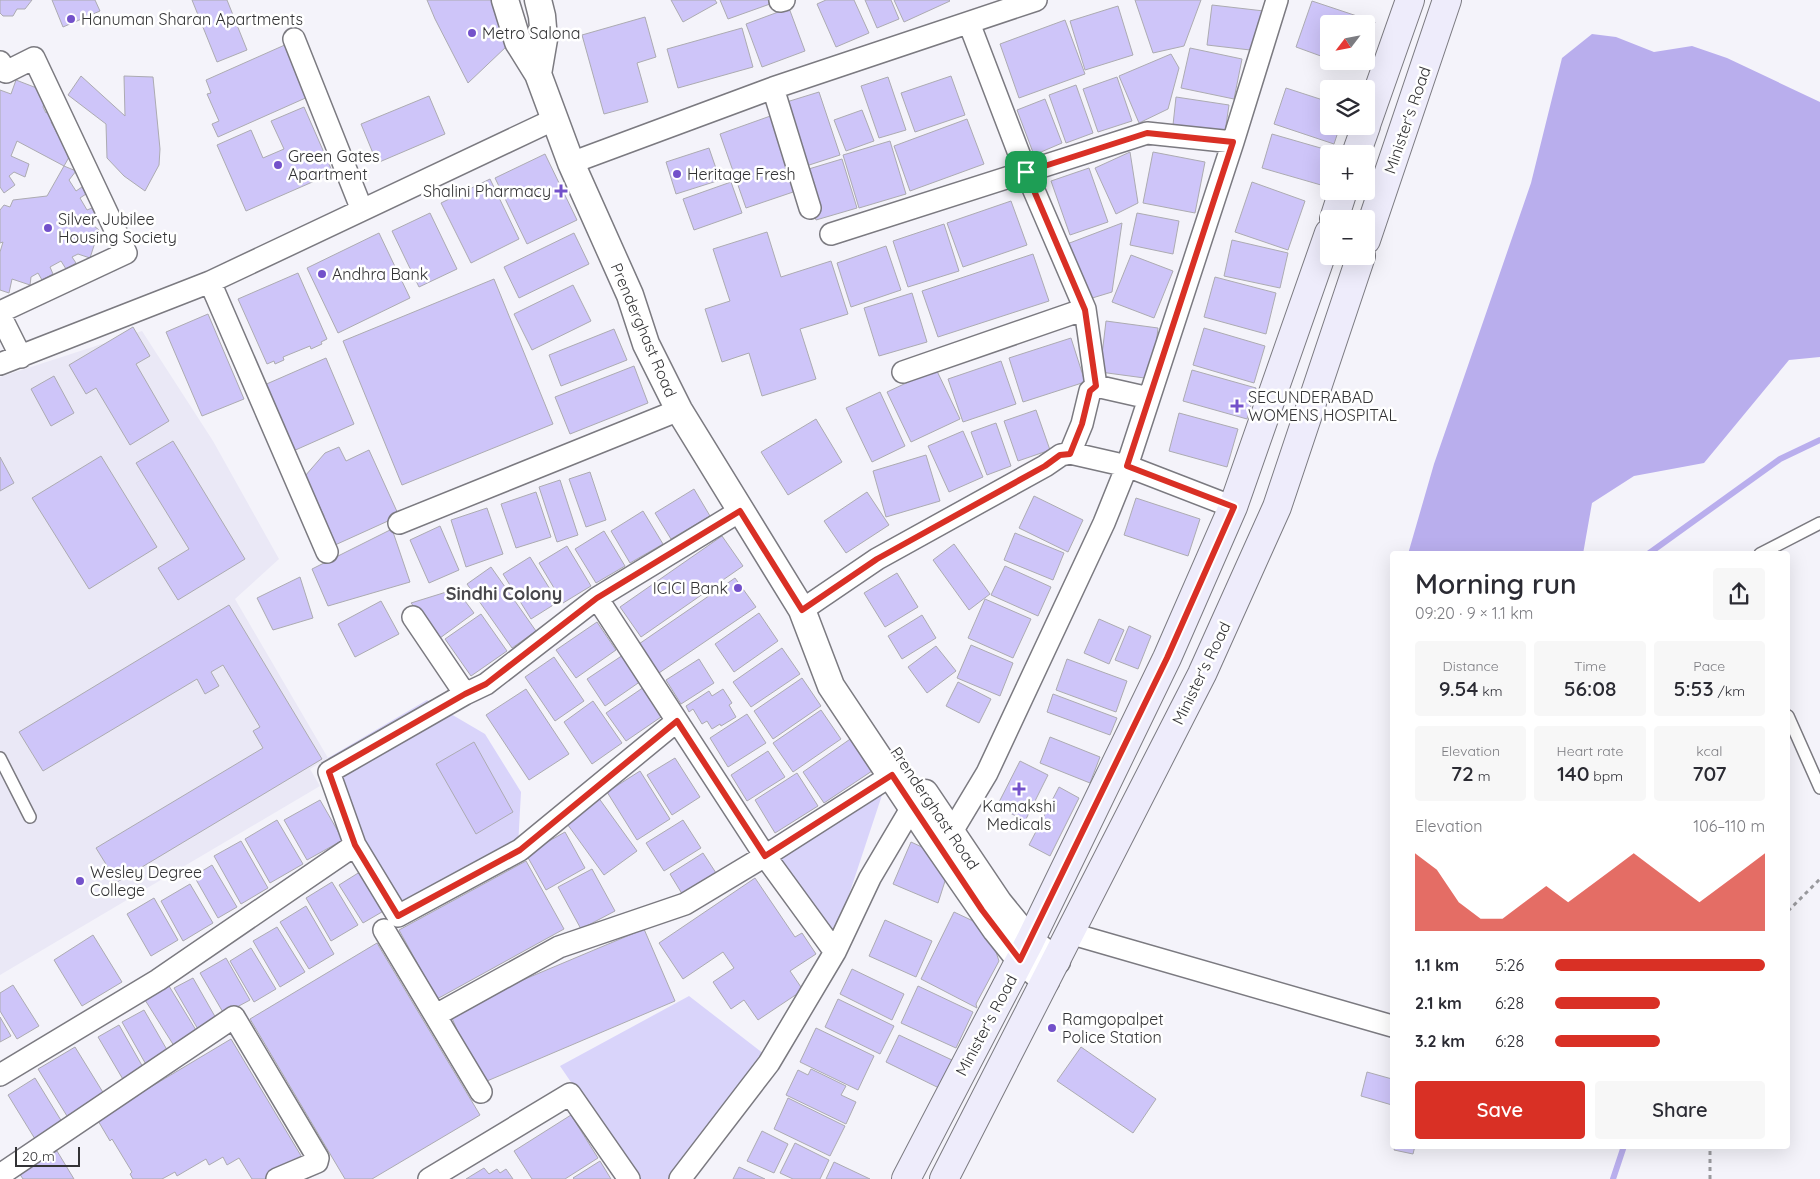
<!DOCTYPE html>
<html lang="en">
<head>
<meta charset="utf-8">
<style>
	:root { --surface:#fff; --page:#f7f7f7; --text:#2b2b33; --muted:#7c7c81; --accent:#d93025 }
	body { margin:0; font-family:Quicksand,sans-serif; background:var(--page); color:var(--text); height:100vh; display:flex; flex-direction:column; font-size:19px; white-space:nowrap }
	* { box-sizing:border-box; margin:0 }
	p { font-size:16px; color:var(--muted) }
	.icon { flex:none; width:28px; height:28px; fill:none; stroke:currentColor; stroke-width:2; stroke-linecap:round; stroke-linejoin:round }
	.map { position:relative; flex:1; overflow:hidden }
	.side { position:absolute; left:1390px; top:551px; width:400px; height:598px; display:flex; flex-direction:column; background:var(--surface); border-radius:5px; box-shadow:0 5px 20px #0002 }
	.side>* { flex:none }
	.needle { width:32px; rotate:238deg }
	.controls { position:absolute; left:1320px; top:15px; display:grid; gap:10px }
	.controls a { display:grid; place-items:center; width:55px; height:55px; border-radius:5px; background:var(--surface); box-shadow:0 5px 20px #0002; font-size:25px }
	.scale { position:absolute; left:15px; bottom:12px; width:65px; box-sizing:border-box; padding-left:5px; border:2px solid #333335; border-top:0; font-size:14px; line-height:18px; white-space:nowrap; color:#333335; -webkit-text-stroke:4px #fff; paint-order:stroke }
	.pin { position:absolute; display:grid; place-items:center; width:42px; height:42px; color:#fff; margin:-21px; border-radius:10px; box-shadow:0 2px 8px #0006 }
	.round { display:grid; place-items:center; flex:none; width:52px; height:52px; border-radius:5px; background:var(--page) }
	.head { display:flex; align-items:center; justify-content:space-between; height:85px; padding:0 25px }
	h1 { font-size:28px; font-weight:600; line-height:38px }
	.figures { display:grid; grid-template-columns:repeat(3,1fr); gap:8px; height:85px; padding:5px 25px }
	.figures div { display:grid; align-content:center; border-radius:5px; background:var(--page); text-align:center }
	.figures b { font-size:21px; font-weight:600 }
	.figures small { font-size:14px; font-weight:400 }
	.figures p { font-size:14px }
	.chart { height:140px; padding:10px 25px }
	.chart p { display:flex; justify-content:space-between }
	.chart svg { width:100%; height:90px; margin-top:5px; fill:var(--accent); opacity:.7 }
	.button { display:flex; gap:10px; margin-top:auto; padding:10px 25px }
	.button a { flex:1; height:58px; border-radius:5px; background:var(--accent); color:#fff; font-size:20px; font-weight:600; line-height:58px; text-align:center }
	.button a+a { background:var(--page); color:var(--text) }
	ul { padding:0 25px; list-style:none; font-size:16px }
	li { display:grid; grid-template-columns:80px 60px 1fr; align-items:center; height:38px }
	li i { height:12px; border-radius:6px; background:var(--accent) }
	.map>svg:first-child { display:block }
</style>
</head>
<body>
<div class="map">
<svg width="1820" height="1179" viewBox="0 0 1820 1179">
	<rect width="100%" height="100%" fill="#f4f3fa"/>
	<path fill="#eae8f6" d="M142,331L213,441L279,559L235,599L328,758L310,769L320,786L0,975V377Z"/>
	<path fill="#d9d4fa" d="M427,700L485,734L521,792L518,846L401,910L360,840L328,758Z
		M887,780L831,949L769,860Z
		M689,996L768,1057L671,1179H637L560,1066Z"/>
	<path fill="#b9aeed" d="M1592,34L1616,37L1654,52L1692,46L1727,58L1820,102V357L1789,360L1704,463L1634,476L1592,503L1583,554H1408L1434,464L1531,183L1562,58Z"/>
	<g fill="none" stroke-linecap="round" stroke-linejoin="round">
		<path stroke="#b9aeed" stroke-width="6" d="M1648,554L1780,459L1820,440
			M1613,1179L1624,1146"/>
	</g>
	<path fill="#cec5f9" stroke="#acabb1" d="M0,0H32L25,9H17L13,16H3L0,13Z
		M52,0H95L100,11L63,27Z
		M192,0H227L247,50L217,62Z
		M427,0H494L507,46L468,83L435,19Z
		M671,0H715L717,3L683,22Z
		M720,0H768L770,4L728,19Z
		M826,0H854L869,33L836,47L817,4Z
		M865,0H891L899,19L877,28Z
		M894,0H949L950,1L904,22Z
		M1135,0H1201L1184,46L1153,53Z
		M1312,1L1375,22L1366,48V24H1329V59L1296,47Z
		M1212,5L1264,11L1259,51L1207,45Z
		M1118,6L1133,55L1085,70L1070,21Z
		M789,8L805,51L762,67L746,24Z
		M645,17L656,57L637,63L648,102L604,114L582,35Z
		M1065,20L1085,74L1019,98L1000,44Z
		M742,28L753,67L678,88L667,49Z
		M287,44L310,96L218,137L212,124L219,121L207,94L211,93L206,80Z
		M1190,48L1242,59L1234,99L1181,88Z
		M1171,54L1179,68L1168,109L1139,123L1119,76Z
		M1336,61H1362L1359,69Z
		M81,76L125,116L124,76L153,77L160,149L159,165L145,191L124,176L107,158L106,124L68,95Z
		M951,76L965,115L915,132L901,93Z
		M888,77L906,130L879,138L861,86Z
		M1117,77L1132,121L1098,132L1083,89Z
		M16,80L47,92L43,107L46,113L52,110L57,118L51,122L58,135L63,132L72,152L64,166L17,141L11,156L29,164L25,177L14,172L9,176L15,185L4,193L0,187V90L11,94Z
		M1076,85L1093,133L1066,143L1049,95Z
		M1286,88L1329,102V126H1340L1334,144L1274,124Z
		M819,92L840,155L800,168L780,104Z
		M429,96L445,134L377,163L361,124Z
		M1176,97L1229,105L1225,132L1173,125Z
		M1045,99L1062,143L1034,155L1017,110Z
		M304,107L333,173L246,211L217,145L251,130L263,158L284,149L271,121Z
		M862,110L874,141L846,151L834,120Z
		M776,114L802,189L746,208L720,134Z
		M967,119L984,164L910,191L894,146Z
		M1272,134L1331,151L1321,185L1262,168Z
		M890,141L906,194L859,208L843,155Z
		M709,148L720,180L676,194L666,162Z
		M1130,152L1138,203L1116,214L1095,168Z
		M1153,152L1205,162L1195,213L1143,203Z
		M545,154L577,220L527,244L495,178Z
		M842,159L857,208L816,220L802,171Z
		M64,166L76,171L69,180L76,191L82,187L86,194L80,198L87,210L92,208L96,216L91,218L94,226L99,230L90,258L78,254L72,257L76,263L66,269L61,261L50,267L53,274L42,280L38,273L31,277L30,285L12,279L9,293L0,290V252L3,242L0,243V210L4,205L10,207L13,200L47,196Z
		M1089,168L1108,222L1070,235L1051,181Z
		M490,179L519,239L471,263L441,203Z
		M731,182L742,213L694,230L683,199Z
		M1252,182L1305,201L1288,250L1235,232Z
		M1011,201L1027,245L963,267L947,223Z
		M430,213L457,269L419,287L392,231Z
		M1137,213L1179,221L1173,254L1130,245Z
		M1122,223L1112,292L1089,299L1067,244Z
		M944,224L959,271L908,287L893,241Z
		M767,232L781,277L831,261L848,314L800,329L816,379L762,396L749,353L722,362L705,309L730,301L713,249Z
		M379,233L410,298L338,333L307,268Z
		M574,233L589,264L519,298L504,267Z
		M1232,240L1288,253L1280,288L1224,276Z
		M886,246L901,290L851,307L837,263Z
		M1033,254L1049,301L938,337L922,291Z
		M1131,255L1173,271L1154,318L1112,302Z
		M298,273L327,339L321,342L322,344L311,349L310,346L283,357L284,360L275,364L274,361L267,364L238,299Z
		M1215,277L1276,293L1266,334L1204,317Z
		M494,279L553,424L402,485L343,341Z
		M573,285L591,321L532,350L514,314Z
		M912,293L927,342L879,356L864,308Z
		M208,314L244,399L202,416L166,332Z
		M1106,321L1158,328L1152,379L1100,372Z
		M133,327L150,356L136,364L169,421L130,445L96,388L86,394L69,365Z
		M1204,328L1265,346L1254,383L1193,365Z
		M614,329L627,360L561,386L549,355Z
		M1071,338L1085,382L1023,402L1009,358Z
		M326,358L354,424L291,452L262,386Z
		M1001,361L1016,404L963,422L948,379Z
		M634,366L648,403L570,434L555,397Z
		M936,369L960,419L911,442L887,392Z
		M1192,370L1256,388L1247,419L1183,401Z
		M54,376L74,413L51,426L31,389Z
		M880,392L905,446L872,462L846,408Z
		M1036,410L1050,450L1018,461L1004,421Z
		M1179,413L1238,429L1227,467L1169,451Z
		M816,419L842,462L788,495L761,452Z
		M996,423L1011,466L987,475L971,432Z
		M963,431L983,477L949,492L928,446Z
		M173,441L245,559L178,600L158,568L189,549L136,463Z
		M339,447L346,461L369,450L399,516L335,545L322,517L324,516L305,476L325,453Z
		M926,455L940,501L886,517L873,471Z
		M101,456L157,547L89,589L32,498Z
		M0,457L14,483L0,491Z
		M590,472L606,520L586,527L569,479Z
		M560,480L578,535L557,542L539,487Z
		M694,489L710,516L671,539L655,513Z
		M536,492L551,537L516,548L501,504Z
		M867,492L889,525L846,553L824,521Z
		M1034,496L1083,520L1068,552L1019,528Z
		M1136,498L1200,519L1188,556L1124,535Z
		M487,508L503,554L466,567L451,520Z
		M643,511L663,544L630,563L611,531Z
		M440,526L459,570L429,583L410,540Z
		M392,529L410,582L328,606L312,569Z
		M604,531L625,566L596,583L575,549Z
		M1015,533L1064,553L1053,580L1004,560Z
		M722,536L743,566L641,637L620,607Z
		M954,544L990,594L969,610L933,560Z
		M567,546L591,586L563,603L539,563Z
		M530,557L558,602L531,619L503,574Z
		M1005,566L1051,587L1038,616L991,595Z
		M491,567L536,631L512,648L467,584Z
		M897,573L918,607L885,627L864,593Z
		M300,577L313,618L273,630L257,598Z
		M735,578L756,607L656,675L636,646Z
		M456,589L474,613L440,638L411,603Z
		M985,599L1031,619L1013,658L968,638Z
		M381,601L399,634L355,657L338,624Z
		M229,605L322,759L117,882L96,848L263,748L253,731L260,727L223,665L211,672L219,686L205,694L197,679L43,771L19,732Z
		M759,613L778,641L734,672L715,644Z
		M481,614L507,651L471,676L445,639Z
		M922,615L936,638L902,659L888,636Z
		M1099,619L1124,630L1109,664L1084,653Z
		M597,622L616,650L576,678L556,650Z
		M1129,626L1151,636L1138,669L1115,660Z
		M971,645L1013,663L1000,696L957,678Z
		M936,646L956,671L927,693L908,667Z
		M782,648L800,674L751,707L733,682Z
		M623,655L641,681L605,706L587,679Z
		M554,657L584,701L555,721L525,677Z
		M699,659L714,683L681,704L666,680Z
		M1067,659L1127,681L1116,712L1056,690Z
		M802,678L821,706L773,739L754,711Z
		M958,682L991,699L979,723L946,706Z
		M644,687L664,715L626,741L606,713Z
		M526,689L569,754L529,780L486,715Z
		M723,689L732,703L729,705L736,717L721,726L720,724L712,729L707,721L702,724L693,709L689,712L686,706L709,691L712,696Z
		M1053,694L1117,718L1110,735L1047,712Z
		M593,701L622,743L592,764L564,722Z
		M821,710L841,739L793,772L773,743Z
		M747,714L766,743L728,767L710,738Z
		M856,735L878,767L824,803L803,772Z
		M1050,737L1100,757L1090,783L1040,763Z
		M474,742L513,812L476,834L436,764Z
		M768,751L785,777L747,801L731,775Z
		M675,758L700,797L672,815L647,775Z
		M1020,761L1048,775L1025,821L997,806Z
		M640,771L670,819L637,840L607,792Z
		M797,773L818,806L775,833L755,800Z
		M1059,787L1079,798L1050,856L1029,845Z
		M598,797L637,851L604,875L565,821Z
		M320,800L343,840L307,860L284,820Z
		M277,820L303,864L270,883L245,839Z
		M683,820L701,848L664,871L646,843Z
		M565,832L585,868L546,890L526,854Z
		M241,841L268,888L241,904L214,856Z
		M911,842L935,853L946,878L938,903L893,884Z
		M703,853L718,876L684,897L670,874Z
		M526,861L564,929L437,999L399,930Z
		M212,865L237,907L218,918L194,876Z
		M592,869L615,911L581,929L558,887Z
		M363,870L387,909L363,923L339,885Z
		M755,878L795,937L802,933L816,954L790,971L803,990L758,1020L744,1000L731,1009L713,982L734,968L723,952L683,979L659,943Z
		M332,882L358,925L331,941L306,898Z
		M190,884L213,923L183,941L161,901Z
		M154,898L178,940L151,956L127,914Z
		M306,906L334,954L309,969L280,922Z
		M954,912L988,928L999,961L976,1004L977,1008L921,979Z
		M885,920L932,941L916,977L869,956Z
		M277,927L305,972L280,987L253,941Z
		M644,929L675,1001L480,1084L449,1011Z
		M93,935L122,982L82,1006L54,960Z
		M377,943L480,1115L372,1179H345L250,1019Z
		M251,948L276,989L254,1002L230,961Z
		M226,958L250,1000L224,1014L200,973Z
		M852,969L904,994L892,1020L840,994Z
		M193,978L217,1020L199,1031L174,988Z
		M13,985L39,1026L17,1039L0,1011V993Z
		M169,986L199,1035L176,1049L145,1000Z
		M918,986L973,1012L956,1048L901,1023Z
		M838,999L894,1026L880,1054L825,1027Z
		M144,1010L170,1055L148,1068L122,1022Z
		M0,1017L11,1036L0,1042Z
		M119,1025L144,1069L124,1081L98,1037Z
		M816,1028L874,1056L858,1090L800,1062Z
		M899,1035L952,1060L939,1088L886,1062Z
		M231,1039L303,1159L269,1179H252L239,1158L227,1165L223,1157L209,1165L206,1159L177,1176L175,1172L162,1179H133L130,1174L132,1172L112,1139L110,1141L97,1119Z
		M75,1047L104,1094L67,1116L38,1069Z
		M1081,1047L1156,1099L1133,1133L1057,1081Z
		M811,1069L846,1086L841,1095L856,1102L846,1124L786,1095L798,1070L808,1075Z
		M1367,1072L1392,1079V1105L1361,1096Z
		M35,1078L62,1122L35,1139L8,1095Z
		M788,1098L845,1126L830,1156L774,1129Z
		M571,1115L598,1158L565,1179H532L514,1151Z
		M762,1131L788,1144L774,1173L747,1161Z
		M795,1143L829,1160L820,1179H793L780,1173Z
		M1395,1146H1415L1413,1154L1394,1150Z
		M57,1151L74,1179H23L19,1173Z
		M600,1161L611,1179H574L573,1178Z
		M834,1162L870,1179H826Z
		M739,1167L765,1179H733Z
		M484,1168L489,1174L497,1169L500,1173L506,1169L513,1179H466Z"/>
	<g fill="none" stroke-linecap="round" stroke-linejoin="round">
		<g stroke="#7b7a80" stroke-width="14">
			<path id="service" d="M1760,554L1820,523
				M1788,716L1820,788
				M0,758L30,817"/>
		</g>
		<g stroke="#7b7a80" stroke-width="24">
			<path id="minor" d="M780,0V1L784,0
				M969,23L1026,172L1085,309L1096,386L1090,391L1082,424L1070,453
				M294,39L362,210
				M0,62L6,72L34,58L126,253L0,312
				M773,88L810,208
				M571,163L773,88L1036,0
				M831,234L1147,133L1233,142
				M210,282L327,552
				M0,315L21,357
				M0,364L210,282L555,119
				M903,372L1085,309
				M1096,386L1149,398
				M399,523L679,410
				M597,598L765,856L835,952
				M802,610L877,559L1045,466L1061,455L1070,453L1127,466L1233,507
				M413,617L465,694
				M677,721L520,850L398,916L355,845L329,772L465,694L486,684L597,598L740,511
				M951,833L987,773L1104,523L1127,466L1233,142L1277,0
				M384,930L481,1092
				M1069,933L1392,1026
				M436,1015L559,947L685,904L765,856L892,775
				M0,1075L158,980L355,845
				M0,1175L234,1017L318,1158L317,1162L277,1179
				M429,1179L570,1094L629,1179
				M680,1179L769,1063L835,952L870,878L912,807"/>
		</g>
		<g stroke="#7b7a80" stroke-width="29">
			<path id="tertiary" d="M505,0L518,42L538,74L571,163L630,295L646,344L679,410L802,610L831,686L933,839L996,930L1020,960L1046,981
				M538,0L542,16L544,39L538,74
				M925,793L999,903L1030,941L1057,961"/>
		</g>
		<g stroke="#7b7a80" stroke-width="30">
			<path id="secondary" d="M1366,125L1410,0
				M1356,154L1366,126
				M1334,219L1343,191
				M1366,240L1447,0
				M906,1179L1030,941L1167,658L1233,507L1329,233
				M944,1179L1202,674L1277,507L1361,256"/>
		</g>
		<path stroke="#99999d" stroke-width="3" stroke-dasharray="4 4" stroke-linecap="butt" d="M1788,911L1820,879
			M1710,1179V1146"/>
		<use href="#service" stroke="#fff" stroke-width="11"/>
		<use href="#minor" stroke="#fff" stroke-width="21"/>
		<use href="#tertiary" stroke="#fff" stroke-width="26"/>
		<use href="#secondary" stroke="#eeecfb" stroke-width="28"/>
	</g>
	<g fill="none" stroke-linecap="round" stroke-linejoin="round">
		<g stroke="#fff" stroke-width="10">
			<path id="route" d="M1147,133L1233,142L1127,466L1234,507L1167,658L1020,960L982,910L892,775L765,856L677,721L520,850L398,916L355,845L329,772L465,694L486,684L597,598L740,511L802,610L877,559L1045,466L1060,455L1070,454L1082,424L1090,391L1096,386L1085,310L1026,172Z"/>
		</g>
		<use href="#route" stroke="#d93025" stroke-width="6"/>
	</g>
	<g fill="#7351ca" stroke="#fff" stroke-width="2">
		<circle cx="71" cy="19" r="5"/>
		<circle cx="472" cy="33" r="5"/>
		<circle cx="278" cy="165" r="5"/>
		<circle cx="677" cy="174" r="5"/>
		<path d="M558.5 183.5h5v5h5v5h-5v5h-5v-5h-5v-5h5z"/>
		<circle cx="48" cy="228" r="5"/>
		<circle cx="322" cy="274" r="5"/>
		<path d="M1234.5 398.5h5v5h5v5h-5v5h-5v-5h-5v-5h5z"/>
		<circle cx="738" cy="588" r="5"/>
		<path d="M1016.5 781.5h5v5h5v5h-5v5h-5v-5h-5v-5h5z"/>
		<circle cx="80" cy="881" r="5"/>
		<circle cx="1052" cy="1028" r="5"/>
	</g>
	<g text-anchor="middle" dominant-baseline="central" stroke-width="5" stroke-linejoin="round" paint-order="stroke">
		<g font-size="16" fill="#333335" stroke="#fff" text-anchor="start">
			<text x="81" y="19">Hanuman Sharan Apartments</text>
			<text x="482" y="33">Metro Salona</text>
			<text x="288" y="156">Green Gates<tspan x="288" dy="18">Apartment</tspan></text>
			<text x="687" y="174">Heritage Fresh</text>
			<text x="551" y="191" text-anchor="end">Shalini Pharmacy</text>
			<text x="58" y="219">Silver Jubilee<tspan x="58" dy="18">Housing Society</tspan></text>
			<text x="332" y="274">Andhra Bank</text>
			<text x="1248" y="397">SECUNDERABAD<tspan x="1248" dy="18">WOMENS HOSPITAL</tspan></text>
			<text x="728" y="588" text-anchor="end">ICICI Bank</text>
			<text x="1019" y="806" text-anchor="middle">Kamakshi<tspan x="1019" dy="18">Medicals</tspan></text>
			<text x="90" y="872">Wesley Degree<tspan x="90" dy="18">College</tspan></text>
			<text x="1062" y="1019">Ramgopalpet<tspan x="1062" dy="18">Police Station</tspan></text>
		</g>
		<g font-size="16" fill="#333335" stroke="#fff">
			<text transform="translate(1407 120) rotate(-71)">Minister's Road</text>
			<text transform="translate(644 330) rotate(67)">Prenderghast Road</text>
			<text transform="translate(1201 673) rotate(-64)">Minister's Road</text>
			<text transform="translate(935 808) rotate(56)">Prenderghast Road</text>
			<text transform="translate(986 1025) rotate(-62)">Minister's Road</text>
		</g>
		<g font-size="18" font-weight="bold" fill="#48474c" stroke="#fff">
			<text x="504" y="593">Sindhi Colony</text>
		</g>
	</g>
</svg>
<div class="controls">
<a><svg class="needle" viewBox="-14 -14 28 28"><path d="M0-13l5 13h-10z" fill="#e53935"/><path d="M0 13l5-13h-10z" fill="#7c7c81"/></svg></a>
<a><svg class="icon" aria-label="layers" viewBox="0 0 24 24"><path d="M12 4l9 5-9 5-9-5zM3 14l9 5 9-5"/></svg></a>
<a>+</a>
<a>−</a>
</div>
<div class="scale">20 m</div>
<div class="pin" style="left:1026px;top:172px;background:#1e9e55"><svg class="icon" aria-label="arrive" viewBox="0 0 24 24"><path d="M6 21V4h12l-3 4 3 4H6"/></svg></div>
<section class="side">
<div class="head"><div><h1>Morning run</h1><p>09:20 · 9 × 1.1 km</p></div><a class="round"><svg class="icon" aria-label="share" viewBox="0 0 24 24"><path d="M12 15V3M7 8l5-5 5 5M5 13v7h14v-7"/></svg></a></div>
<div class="figures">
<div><p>Distance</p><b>9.54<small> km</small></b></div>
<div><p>Time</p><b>56:08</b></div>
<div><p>Pace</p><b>5:53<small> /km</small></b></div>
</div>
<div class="figures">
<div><p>Elevation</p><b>72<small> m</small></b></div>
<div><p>Heart rate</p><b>140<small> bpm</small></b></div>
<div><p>kcal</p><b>707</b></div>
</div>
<div class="chart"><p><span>Elevation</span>106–110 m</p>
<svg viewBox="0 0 160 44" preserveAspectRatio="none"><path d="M0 44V6L10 14L20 30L30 38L40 38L50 30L60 22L70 30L80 22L90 14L100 6L110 14L120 22L130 30L140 22L150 14L160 6V44z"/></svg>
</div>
<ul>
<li><b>1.1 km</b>5:26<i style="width:100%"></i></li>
<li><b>2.1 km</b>6:28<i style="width:50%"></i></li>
<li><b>3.2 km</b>6:28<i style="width:50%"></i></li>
</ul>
<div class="button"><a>Save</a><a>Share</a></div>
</section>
</div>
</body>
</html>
